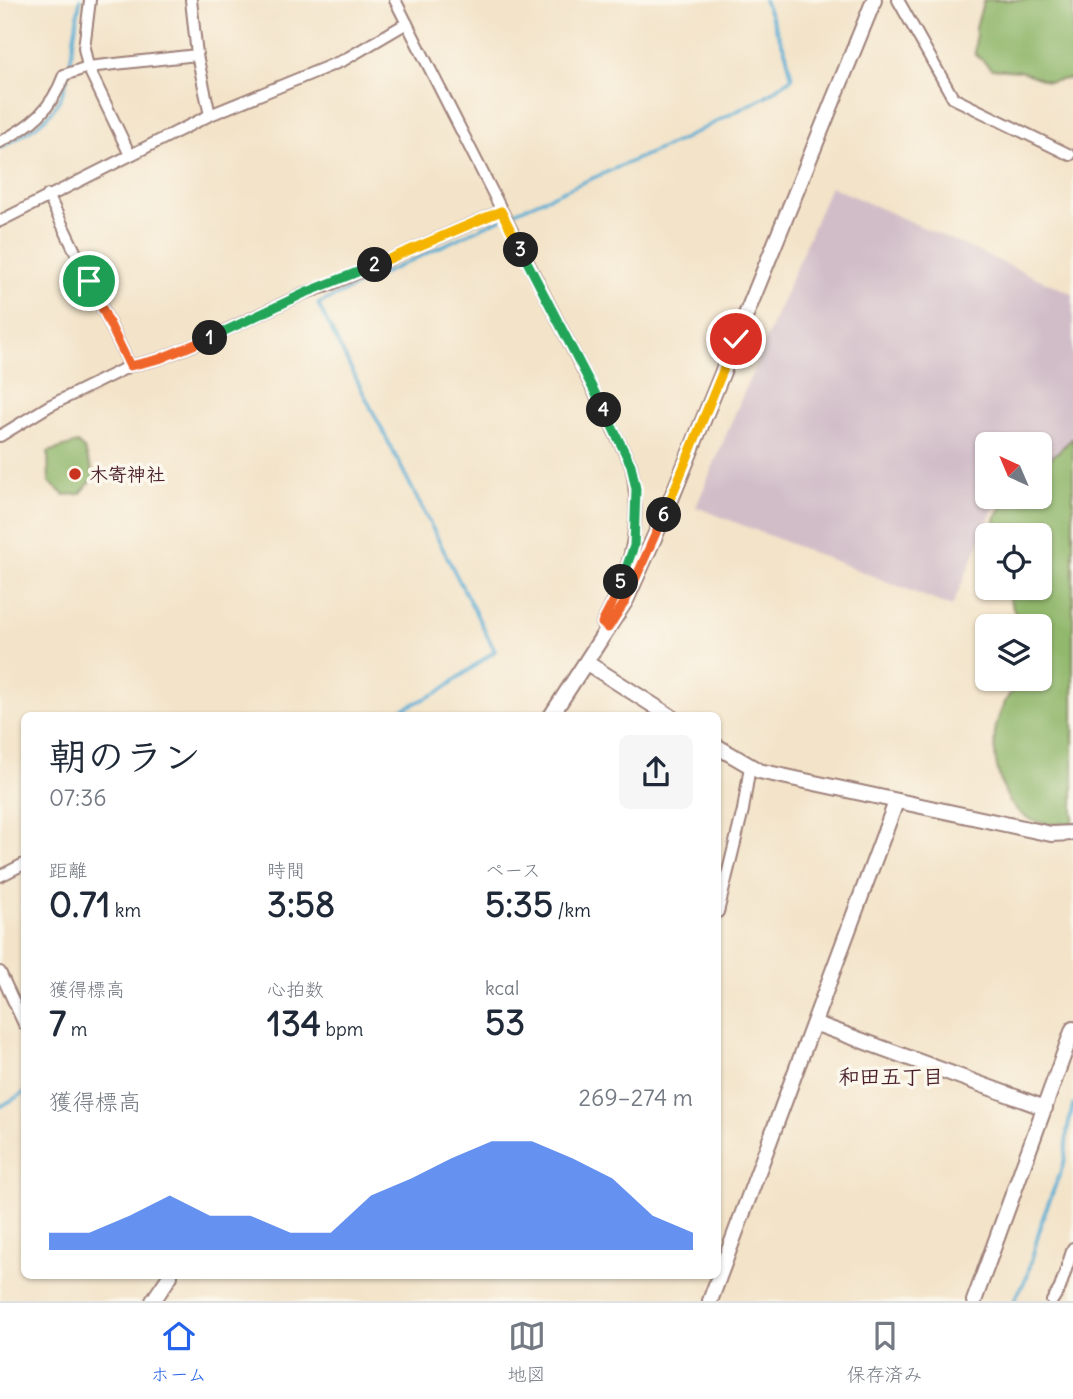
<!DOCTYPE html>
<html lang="ja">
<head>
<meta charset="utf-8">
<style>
	:root { --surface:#fff; --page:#f6f6f7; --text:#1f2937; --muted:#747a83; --line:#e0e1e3; --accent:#2563eb }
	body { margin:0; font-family:Delius,"Klee One",sans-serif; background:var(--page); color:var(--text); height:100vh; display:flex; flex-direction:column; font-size:26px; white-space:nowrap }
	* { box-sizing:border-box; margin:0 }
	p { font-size:23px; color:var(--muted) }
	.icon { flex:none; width:38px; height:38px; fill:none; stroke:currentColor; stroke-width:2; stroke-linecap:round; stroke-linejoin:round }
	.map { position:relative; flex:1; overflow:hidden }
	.side { position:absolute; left:21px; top:712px; width:700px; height:567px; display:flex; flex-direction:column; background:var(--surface); border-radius:10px; box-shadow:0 2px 5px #0004 }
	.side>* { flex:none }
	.needle { width:46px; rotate:316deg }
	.buttons { position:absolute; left:975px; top:432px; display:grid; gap:14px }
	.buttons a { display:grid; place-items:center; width:77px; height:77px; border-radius:10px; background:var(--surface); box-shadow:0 2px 5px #0004; font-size:35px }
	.pin { position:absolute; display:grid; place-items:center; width:60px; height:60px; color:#fff; margin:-30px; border:4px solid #fff; border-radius:50%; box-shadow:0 2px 7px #0007 }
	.km { position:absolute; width:35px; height:35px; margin:-18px; border-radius:50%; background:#222; color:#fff; font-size:19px; line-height:35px; text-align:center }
	.round { display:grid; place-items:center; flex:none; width:74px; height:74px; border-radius:10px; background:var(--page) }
	.headline { display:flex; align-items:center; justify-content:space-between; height:119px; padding:0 28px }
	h1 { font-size:38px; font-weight:700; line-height:52px }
	.metrics { display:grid; grid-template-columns:repeat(3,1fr); gap:10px; height:119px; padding:7px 28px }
	.metrics div { display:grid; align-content:center }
	.metrics b { font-size:35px; font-weight:700 }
	.metrics small { font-size:19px; font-weight:400 }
	.metrics p { font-size:19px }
	.chart { height:196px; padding:14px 28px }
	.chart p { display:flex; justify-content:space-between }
	.chart svg { width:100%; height:126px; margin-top:7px; fill:var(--accent); opacity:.7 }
	.tab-bar { display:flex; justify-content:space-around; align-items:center; height:98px; border-top:2px solid var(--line); background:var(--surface); font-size:19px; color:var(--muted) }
	.tab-bar a { display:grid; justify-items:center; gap:4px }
	.tab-bar .selected { color:var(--accent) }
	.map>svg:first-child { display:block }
</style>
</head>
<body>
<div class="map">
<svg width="1073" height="1301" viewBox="0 0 1073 1301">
	<rect width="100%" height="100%" fill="#fbf7ec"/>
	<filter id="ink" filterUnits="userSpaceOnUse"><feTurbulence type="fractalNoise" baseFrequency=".0143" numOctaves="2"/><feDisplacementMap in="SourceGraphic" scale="14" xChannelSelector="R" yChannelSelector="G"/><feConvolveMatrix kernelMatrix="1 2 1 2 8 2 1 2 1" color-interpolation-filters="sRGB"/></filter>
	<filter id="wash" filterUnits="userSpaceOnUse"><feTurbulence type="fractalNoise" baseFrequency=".00686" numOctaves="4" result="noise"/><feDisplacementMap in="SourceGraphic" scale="28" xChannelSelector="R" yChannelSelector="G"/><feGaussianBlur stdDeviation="1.57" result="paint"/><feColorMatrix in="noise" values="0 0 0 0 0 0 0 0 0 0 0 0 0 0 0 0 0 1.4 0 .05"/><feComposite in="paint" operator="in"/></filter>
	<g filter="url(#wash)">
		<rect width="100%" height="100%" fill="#f3e3c8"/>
		<path fill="#d1bdc8" d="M830,186L1073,294V444L1040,469V444H987V497H1001L997,500L952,607L696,507Z"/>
		<path fill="#92b86d" stroke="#6e6c4c" stroke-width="2" d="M984,0H1073V78L1049,82L1020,71L992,69L975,54L976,27Z
			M1073,438V822C1056,825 1041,826 1026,817C1000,803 989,749 997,723C1001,707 1010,693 1019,679H1040V626H1020L1005,588H1040V536L997,535L995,519L1008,497H1040V468Z
			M77,443L84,449L95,477L80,494L64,495L49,482L48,452Z"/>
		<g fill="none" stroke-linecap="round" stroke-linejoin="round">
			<path stroke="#57acd3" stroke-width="3.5" d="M69,70L80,0
				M0,148C32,130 59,117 67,78
				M388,716L439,692L495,651L318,304L517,211L683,139L766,96L792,78L786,53L764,0
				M0,1107L24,1093
				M1014,1301L1027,1277L1042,1220L1065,1160L1067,1131L1073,1105"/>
		</g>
	</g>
	<g filter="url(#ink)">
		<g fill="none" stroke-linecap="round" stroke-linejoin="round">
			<g stroke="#9e817a" stroke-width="14">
				<path id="minor" d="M90,0L84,48L88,67L130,155
					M191,0L197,55L210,115
					M395,0L631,465C643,524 630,571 602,623L608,628
					M898,0L953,98L1070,155
					M0,142C32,125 51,110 64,75L88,67L197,55
					M48,195L130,366
					M0,221L210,115L344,60L407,23
					M0,436L49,406L130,366L159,359L201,342L305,293L327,286L501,211
					M0,876L24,864
					M718,912L743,810L750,766
					M0,972L24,1024
					M1052,1301L1060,1288L1073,1248"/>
			</g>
			<g stroke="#9e817a" stroke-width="18">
				<path id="tertiary" d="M587,663L670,716
					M551,716L626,600L667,509L874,0
					M718,747L759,771L1051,834L1073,833
					M814,1023L1045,1108
					M153,1301L170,1276
					M710,1301L896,802
					M974,1301L1073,1029"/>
			</g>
			<use href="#minor" stroke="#fff" stroke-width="10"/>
			<use href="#tertiary" stroke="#fff" stroke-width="14"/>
		</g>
	</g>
	<g fill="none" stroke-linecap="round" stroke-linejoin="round" filter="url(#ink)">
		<g stroke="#fff" stroke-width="14">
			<path id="split-1" d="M89,281L130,366L159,359L210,338"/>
		</g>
		<g stroke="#fff" stroke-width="14">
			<path id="split-2" d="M210,338L305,293L375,265"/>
		</g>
		<g stroke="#fff" stroke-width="14">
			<path id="split-3" d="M375,265L501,211L521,250"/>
		</g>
		<g stroke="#fff" stroke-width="14">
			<path id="split-4" d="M521,250L604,410"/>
		</g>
		<g stroke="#fff" stroke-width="14">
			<path id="split-5" d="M604,410L631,465L636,489L634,546L621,582"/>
		</g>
		<g stroke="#fff" stroke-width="14">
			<path id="split-6" d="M621,582L616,596L602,623L608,628L626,600L664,515"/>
		</g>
		<g stroke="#fff" stroke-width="14">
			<path id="split-7" d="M664,515L736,339"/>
		</g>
		<use href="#split-1" stroke="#f0652b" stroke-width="9"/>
		<use href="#split-2" stroke="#22a559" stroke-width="9"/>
		<use href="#split-3" stroke="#f5b400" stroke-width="9"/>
		<use href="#split-4" stroke="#22a559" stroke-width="9"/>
		<use href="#split-5" stroke="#22a559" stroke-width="9"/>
		<use href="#split-6" stroke="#f0652b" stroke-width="9"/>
		<use href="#split-7" stroke="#f5b400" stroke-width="9"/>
	</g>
	<circle fill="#c8321e" stroke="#fbf7ec" stroke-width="2.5" cx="75" cy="474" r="7"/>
	<g text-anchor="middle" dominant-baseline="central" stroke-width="7" stroke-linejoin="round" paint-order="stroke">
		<g font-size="19" font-weight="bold" fill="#4a1f2b" stroke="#fbf7ec" text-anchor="start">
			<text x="89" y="474">木寄神社</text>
		</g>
		<g font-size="21" font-weight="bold" fill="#4a1f2b" stroke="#fbf7ec">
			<text x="891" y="1076">和田五丁目</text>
		</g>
	</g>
</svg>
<div class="buttons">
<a><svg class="needle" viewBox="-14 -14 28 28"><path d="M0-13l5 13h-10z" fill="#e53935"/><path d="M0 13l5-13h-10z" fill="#747a83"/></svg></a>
<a><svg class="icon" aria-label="locate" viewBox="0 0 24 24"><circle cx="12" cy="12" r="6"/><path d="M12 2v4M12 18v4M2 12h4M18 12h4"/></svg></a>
<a><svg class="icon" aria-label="layers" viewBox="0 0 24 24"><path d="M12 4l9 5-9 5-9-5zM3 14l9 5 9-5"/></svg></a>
</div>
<div class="pin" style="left:89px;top:281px;background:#1e9e55"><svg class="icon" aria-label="arrive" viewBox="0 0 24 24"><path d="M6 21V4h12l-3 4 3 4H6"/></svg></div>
<div class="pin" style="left:736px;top:339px;background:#d93025"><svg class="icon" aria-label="check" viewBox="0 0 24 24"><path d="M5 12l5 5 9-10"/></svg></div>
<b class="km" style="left:210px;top:338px">1</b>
<b class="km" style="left:375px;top:265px">2</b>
<b class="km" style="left:521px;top:250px">3</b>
<b class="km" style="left:604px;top:410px">4</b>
<b class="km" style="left:621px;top:582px">5</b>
<b class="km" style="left:664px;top:515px">6</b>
<section class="side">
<div class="headline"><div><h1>朝のラン</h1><p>07:36</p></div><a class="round"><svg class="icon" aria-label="share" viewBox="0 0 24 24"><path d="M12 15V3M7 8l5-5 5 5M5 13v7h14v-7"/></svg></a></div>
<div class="metrics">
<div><p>距離</p><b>0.71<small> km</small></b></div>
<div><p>時間</p><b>3:58</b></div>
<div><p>ペース</p><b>5:35<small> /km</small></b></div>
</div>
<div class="metrics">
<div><p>獲得標高</p><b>7<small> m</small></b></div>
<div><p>心拍数</p><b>134<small> bpm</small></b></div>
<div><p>kcal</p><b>53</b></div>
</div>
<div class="chart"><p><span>獲得標高</span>269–274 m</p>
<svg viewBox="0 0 160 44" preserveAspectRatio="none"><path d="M0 44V38L10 38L20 32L30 25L40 32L50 32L60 38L70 38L80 25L90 19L100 12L110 6L120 6L130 12L140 19L150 32L160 38V44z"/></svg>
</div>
</section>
</div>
<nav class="tab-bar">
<a class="selected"><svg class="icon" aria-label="home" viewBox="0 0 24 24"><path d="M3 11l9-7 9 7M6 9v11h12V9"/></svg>ホーム</a>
<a><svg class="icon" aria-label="map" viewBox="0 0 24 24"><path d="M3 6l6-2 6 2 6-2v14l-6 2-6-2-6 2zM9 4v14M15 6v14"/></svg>地図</a>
<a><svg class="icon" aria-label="saved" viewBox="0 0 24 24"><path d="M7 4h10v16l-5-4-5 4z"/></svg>保存済み</a>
</nav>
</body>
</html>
